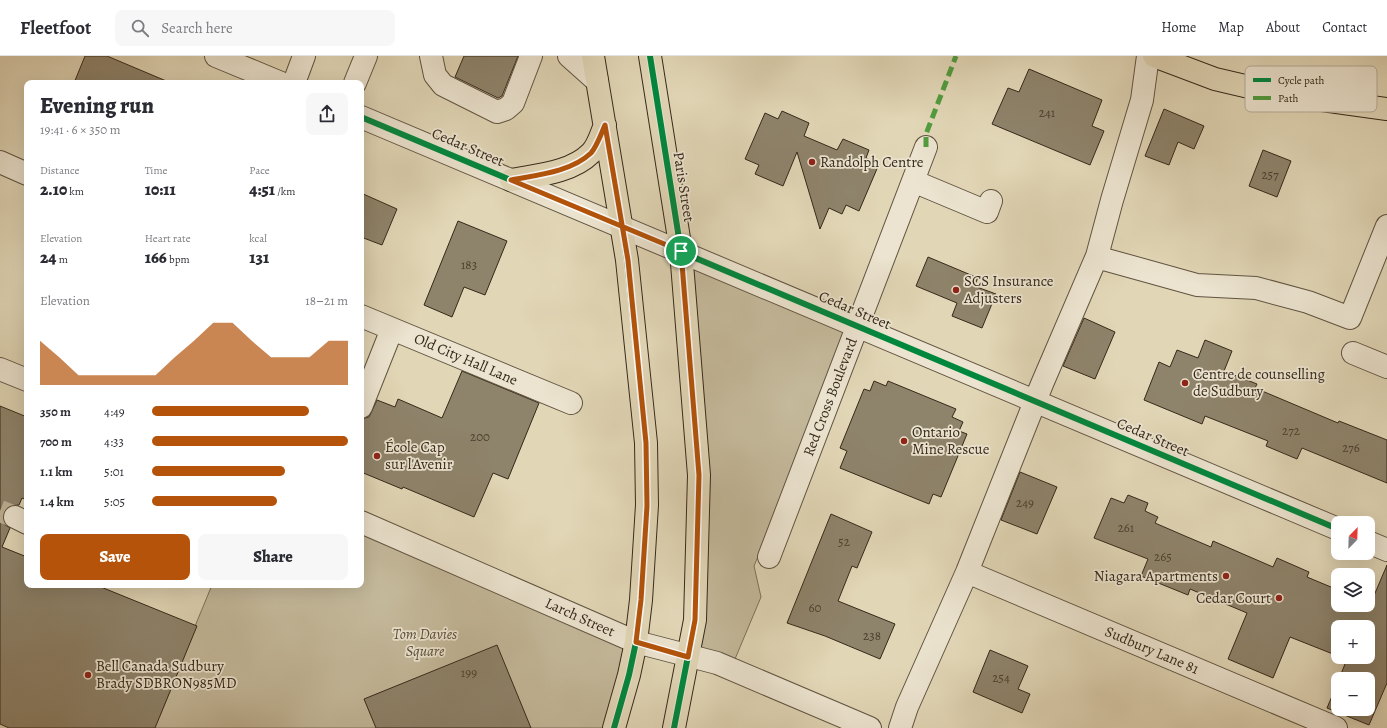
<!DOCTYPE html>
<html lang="en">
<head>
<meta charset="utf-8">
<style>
	:root { --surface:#fff; --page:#f7f7f7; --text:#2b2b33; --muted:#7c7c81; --line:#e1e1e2; --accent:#b45309 }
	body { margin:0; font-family:Alegreya,serif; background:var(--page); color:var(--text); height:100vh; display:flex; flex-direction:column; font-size:15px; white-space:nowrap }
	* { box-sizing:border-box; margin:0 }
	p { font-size:13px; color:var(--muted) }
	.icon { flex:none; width:22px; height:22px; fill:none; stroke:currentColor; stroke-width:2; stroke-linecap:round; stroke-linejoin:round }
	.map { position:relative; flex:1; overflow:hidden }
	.details { position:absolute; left:24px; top:24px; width:340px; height:508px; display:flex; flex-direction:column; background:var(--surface); border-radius:8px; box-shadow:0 4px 16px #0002 }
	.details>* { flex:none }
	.needle { width:26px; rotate:23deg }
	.tools { position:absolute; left:1331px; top:460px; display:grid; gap:8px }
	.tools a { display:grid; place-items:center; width:44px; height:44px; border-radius:8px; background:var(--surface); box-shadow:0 4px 16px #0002; font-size:20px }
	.pin { position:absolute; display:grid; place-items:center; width:34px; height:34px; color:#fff; margin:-17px; border:2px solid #fff; border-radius:50%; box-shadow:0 1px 4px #0007 }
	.round { display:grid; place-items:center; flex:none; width:42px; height:42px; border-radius:8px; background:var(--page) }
	.head { display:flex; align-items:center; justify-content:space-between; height:68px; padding:0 16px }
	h1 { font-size:22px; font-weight:800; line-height:30px }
	.stats { display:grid; grid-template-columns:repeat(3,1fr); gap:6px; height:68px; padding:4px 16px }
	.stats div { display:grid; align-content:center }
	.stats b { font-size:17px; font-weight:800 }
	.stats small { font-size:11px; font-weight:400 }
	.stats p { font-size:11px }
	.chart { height:112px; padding:8px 16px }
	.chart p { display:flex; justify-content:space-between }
	.chart svg { width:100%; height:72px; margin-top:4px; fill:var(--accent); opacity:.7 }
	.cta { display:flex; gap:8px; margin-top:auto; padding:8px 16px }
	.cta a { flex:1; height:46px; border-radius:8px; background:var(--accent); color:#fff; font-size:16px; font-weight:800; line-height:46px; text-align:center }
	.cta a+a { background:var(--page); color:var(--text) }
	ul { padding:0 16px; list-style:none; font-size:13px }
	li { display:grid; grid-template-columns:64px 48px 1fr; align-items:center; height:30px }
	li i { height:10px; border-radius:5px; background:var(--accent) }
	header { display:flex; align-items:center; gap:24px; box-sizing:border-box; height:56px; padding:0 20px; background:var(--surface); border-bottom:1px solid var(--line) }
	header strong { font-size:19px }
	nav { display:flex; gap:22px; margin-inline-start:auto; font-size:14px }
	.search { width:280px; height:36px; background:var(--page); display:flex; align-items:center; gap:10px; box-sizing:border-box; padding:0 14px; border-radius:8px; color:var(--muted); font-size:15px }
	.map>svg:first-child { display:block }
</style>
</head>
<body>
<header>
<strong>Fleetfoot</strong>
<div class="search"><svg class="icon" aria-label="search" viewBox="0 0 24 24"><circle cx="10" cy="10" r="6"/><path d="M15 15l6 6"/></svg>Search here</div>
<nav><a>Home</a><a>Map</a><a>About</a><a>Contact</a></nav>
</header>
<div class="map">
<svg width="1387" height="672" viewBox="0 0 1387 672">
	<rect width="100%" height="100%" fill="#e1d6b6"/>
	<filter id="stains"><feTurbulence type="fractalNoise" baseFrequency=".005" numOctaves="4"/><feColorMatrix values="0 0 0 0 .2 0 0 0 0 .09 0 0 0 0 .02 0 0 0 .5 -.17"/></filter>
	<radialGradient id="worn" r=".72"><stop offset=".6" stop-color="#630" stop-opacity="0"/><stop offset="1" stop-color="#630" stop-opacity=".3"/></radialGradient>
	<path fill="#c4b99b" stroke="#7c715a" d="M683,198L855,270L754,510L761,541L730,615L689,603L697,567Z
		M361,465L634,583L611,672H153L212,529H361Z"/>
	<path fill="#8e836b" stroke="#35291a" d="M85,0H107L171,27H74Z
		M464,0H518L502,40L498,42L455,21Z
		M1029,13L1102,44L1092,70L1104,75L1090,109L992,68L1008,32L1019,36Z
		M1164,53L1204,70L1194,93L1178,86L1169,109L1145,100Z
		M782,55L809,67L804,80L837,94L843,83L869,94L866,102L879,108L859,155L846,149L842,158L829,152L820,173L797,96L783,130L755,118L759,109L745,103L765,57L778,63Z
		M1263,94L1291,105L1277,141L1249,130Z
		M361,137L397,153L382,189L361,181Z
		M458,165L507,185L485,239L464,231L452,261L424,249Z
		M928,201L978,222L974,230L996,238L982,272L952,260L957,247L916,230Z
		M1084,262L1115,276L1095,323L1063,310Z
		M1205,284L1232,295L1224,315L1257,328L1255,332L1338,367L1339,365L1387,384V427L1302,392L1297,403L1266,390L1268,385L1205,360L1202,368L1144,344L1159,306L1170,311L1177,294L1198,302Z
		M462,315L539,347L508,423L493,417L474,461L403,431L402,433L361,416V363L369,361L377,344L395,351L398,343L442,362Z
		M874,325L886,330L888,325L956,353L952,361L963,366L959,375L967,378L941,441L933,438L929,448L840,412L847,395L840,392L864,333L870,335Z
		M0,350L27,361V444L22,442L19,449L8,450L4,455L3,461L4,468L10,472L2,491L27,501V529H96L197,570L155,672H9L0,668Z
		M1020,416L1057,431L1037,478L1001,464Z
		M1128,439L1148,447L1145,455L1158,461L1155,467L1185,480L1211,491L1213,485L1273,511L1277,502L1309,516L1307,521L1338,534V549H1370L1387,509V627L1369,669L1327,652L1338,626V653H1368V623H1339L1347,603L1341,601H1368V571H1338V600L1290,581L1273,622L1228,603L1247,557L1190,533L1188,539L1141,520L1148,503L1094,482L1111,442L1124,447Z
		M831,458L872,476L857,512L852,510L838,545L895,568L880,603L825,580L787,567Z
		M497,589L531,672H376L364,643Z
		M990,594L1028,610L1018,633L1030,638L1022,657L973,636Z"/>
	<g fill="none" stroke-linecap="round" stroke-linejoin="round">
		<path stroke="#bfb397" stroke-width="22" stroke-dasharray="22 11" stroke-linecap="butt" d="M0,455L15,461"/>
		<g stroke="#605441" stroke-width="24">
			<path id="minor" d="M216,0L281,27
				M431,0L435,19L443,29L497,56L506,53L513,47L531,0
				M569,0L597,25
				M294,27L304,0
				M355,27L366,0
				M361,61L1338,473
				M0,106L27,118
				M913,125L987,156L991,145
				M1097,200L1107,204L1197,229L1256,232L1308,246L1350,262L1387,170
				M361,260L571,347
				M1353,297L1387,311
				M0,313L27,324
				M361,351L392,273
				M15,461L27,467
				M361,466L636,586L717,607L870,672
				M1368,486L1387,494
				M769,501L926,91
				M967,516L1336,672
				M900,672L907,651L967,516L1042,328L1097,200L1112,144L1142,44L1148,0"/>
		</g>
		<g stroke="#35291a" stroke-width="24">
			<path id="major" d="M593,0L627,204L646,387L647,449L641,544L636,586L629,619L614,672
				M650,0L681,195L699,419L695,564L674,672
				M1154,0L1215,23L1279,38L1387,53
				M511,124C537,119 571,117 591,97C598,90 601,78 605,69"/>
		</g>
		<use href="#minor" stroke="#ece4d0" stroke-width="22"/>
		<use href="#major" stroke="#e1d6b6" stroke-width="22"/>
		<path stroke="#519c3e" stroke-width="5" stroke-dasharray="10 5" stroke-linecap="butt" d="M926,91V78L956,0"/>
		<g stroke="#ece4d0" stroke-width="8">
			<path id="cycleway" d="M650,0L681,195L699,419L695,564L674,672
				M361,61L1338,473
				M614,672L629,619L636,586L641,544L647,449L646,387L627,204L622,170"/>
		</g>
		<use href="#cycleway" stroke="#00873e" stroke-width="6"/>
	</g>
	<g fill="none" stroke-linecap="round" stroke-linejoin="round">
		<g stroke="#fff" stroke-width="8">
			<path id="route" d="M681,195L511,124C537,119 571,116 591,97C597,90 601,78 605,69L628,204L646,387L647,450L641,544L636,586L688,601L695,564L699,419L681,195"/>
		</g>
		<use href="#route" stroke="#b45309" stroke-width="5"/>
	</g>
	<g fill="#8f2418" stroke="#ece4d0" stroke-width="1.5">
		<circle cx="812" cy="106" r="4"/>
		<circle cx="956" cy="234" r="4"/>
		<circle cx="1185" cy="327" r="4"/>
		<circle cx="904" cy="385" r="4"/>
		<circle cx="377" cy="400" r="4"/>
		<circle cx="1226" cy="520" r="4"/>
		<circle cx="1279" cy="542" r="4"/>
		<circle cx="88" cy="619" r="4"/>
	</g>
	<g text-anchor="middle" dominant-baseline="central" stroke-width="3.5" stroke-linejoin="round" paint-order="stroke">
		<g font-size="13" fill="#4b402e">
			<text x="1047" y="56">241</text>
			<text x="1270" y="118">257</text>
			<text x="469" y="208">183</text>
			<text x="1291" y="374">272</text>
			<text x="480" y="380">200</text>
			<text x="1351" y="391">276</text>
			<text x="1025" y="446">249</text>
			<text x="1126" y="471">261</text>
			<text x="844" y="485">52</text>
			<text x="1163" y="500">265</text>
			<text x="815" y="551">60</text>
			<text x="872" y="579">238</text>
			<text x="469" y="616">199</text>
			<text x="1001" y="621">254</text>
		</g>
		<g font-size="15" fill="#35291a" stroke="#ece4d0">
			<text transform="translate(468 91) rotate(23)">Cedar Street</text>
			<text transform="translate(684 131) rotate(81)">Paris Street</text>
			<text transform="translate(855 254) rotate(23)">Cedar Street</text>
			<text transform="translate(466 303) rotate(23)">Old City Hall Lane</text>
			<text transform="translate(830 341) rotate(-69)">Red Cross Boulevard</text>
			<text transform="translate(1153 381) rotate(23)">Cedar Street</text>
			<text transform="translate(580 561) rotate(24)">Larch Street</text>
			<text transform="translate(1152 594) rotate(23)">Sudbury Lane 81</text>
		</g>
		<g font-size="15" fill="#35291a" stroke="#ece4d0" text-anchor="start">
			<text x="820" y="106">Randolph Centre</text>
			<text x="964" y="225">SCS Insurance<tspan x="964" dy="17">Adjusters</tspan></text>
			<text x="1193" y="318">Centre de counselling<tspan x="1193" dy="17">de Sudbury</tspan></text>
			<text x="912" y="376">Ontario<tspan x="912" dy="17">Mine Rescue</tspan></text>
			<text x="385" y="391">École Cap<tspan x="385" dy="17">sur l'Avenir</tspan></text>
			<text x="1218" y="520" text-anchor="end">Niagara Apartments</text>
			<text x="1271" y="542" text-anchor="end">Cedar Court</text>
			<text x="96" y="610">Bell Canada Sudbury<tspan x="96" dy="17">Brady SDBRON985MD</tspan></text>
		</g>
		<g font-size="15" font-style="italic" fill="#594d3a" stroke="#ece4d0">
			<text x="425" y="578">Tom Davies<tspan x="425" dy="17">Square</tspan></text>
		</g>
	</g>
	<rect x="1245" y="10" width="132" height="46" rx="6" fill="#ece4d0" stroke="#b5ac99" stroke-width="1"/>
	<rect x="1253" y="22" width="18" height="4" fill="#00873e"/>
	<rect x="1253" y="40" width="18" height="4" fill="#519c3e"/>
	<g font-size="11" fill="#35291a">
		<text x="1278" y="28">Cycle path</text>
		<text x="1278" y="46">Path</text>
	</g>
	<rect width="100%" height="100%" filter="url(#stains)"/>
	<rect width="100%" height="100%" fill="url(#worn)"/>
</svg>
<div class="tools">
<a><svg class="needle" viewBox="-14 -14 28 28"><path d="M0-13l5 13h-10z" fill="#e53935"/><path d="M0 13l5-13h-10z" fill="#7c7c81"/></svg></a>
<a><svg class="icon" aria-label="layers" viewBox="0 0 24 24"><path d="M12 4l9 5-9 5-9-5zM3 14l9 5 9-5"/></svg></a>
<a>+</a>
<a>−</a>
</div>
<div class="pin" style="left:681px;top:195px;background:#1e9e55"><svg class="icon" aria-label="arrive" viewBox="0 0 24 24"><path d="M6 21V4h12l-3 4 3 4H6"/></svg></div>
<section class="details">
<div class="head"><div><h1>Evening run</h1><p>19:41 · 6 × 350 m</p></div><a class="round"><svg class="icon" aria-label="share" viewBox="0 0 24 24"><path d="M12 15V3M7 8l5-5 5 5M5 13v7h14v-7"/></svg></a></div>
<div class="stats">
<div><p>Distance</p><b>2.10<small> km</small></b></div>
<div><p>Time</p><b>10:11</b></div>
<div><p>Pace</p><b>4:51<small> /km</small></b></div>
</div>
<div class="stats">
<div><p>Elevation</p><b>24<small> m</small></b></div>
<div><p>Heart rate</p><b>166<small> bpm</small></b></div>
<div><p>kcal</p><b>131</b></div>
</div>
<div class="chart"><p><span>Elevation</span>18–21 m</p>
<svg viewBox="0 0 160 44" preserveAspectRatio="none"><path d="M0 44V17L10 27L20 38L30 38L40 38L50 38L60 38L70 27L80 17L90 6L100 6L110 17L120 27L130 27L140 27L150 17L160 17V44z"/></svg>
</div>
<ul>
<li><b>350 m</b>4:49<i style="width:80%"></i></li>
<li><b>700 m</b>4:33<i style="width:100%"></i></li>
<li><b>1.1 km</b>5:01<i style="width:68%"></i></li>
<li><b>1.4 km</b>5:05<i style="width:64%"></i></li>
</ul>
<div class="cta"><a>Save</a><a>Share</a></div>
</section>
</div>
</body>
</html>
